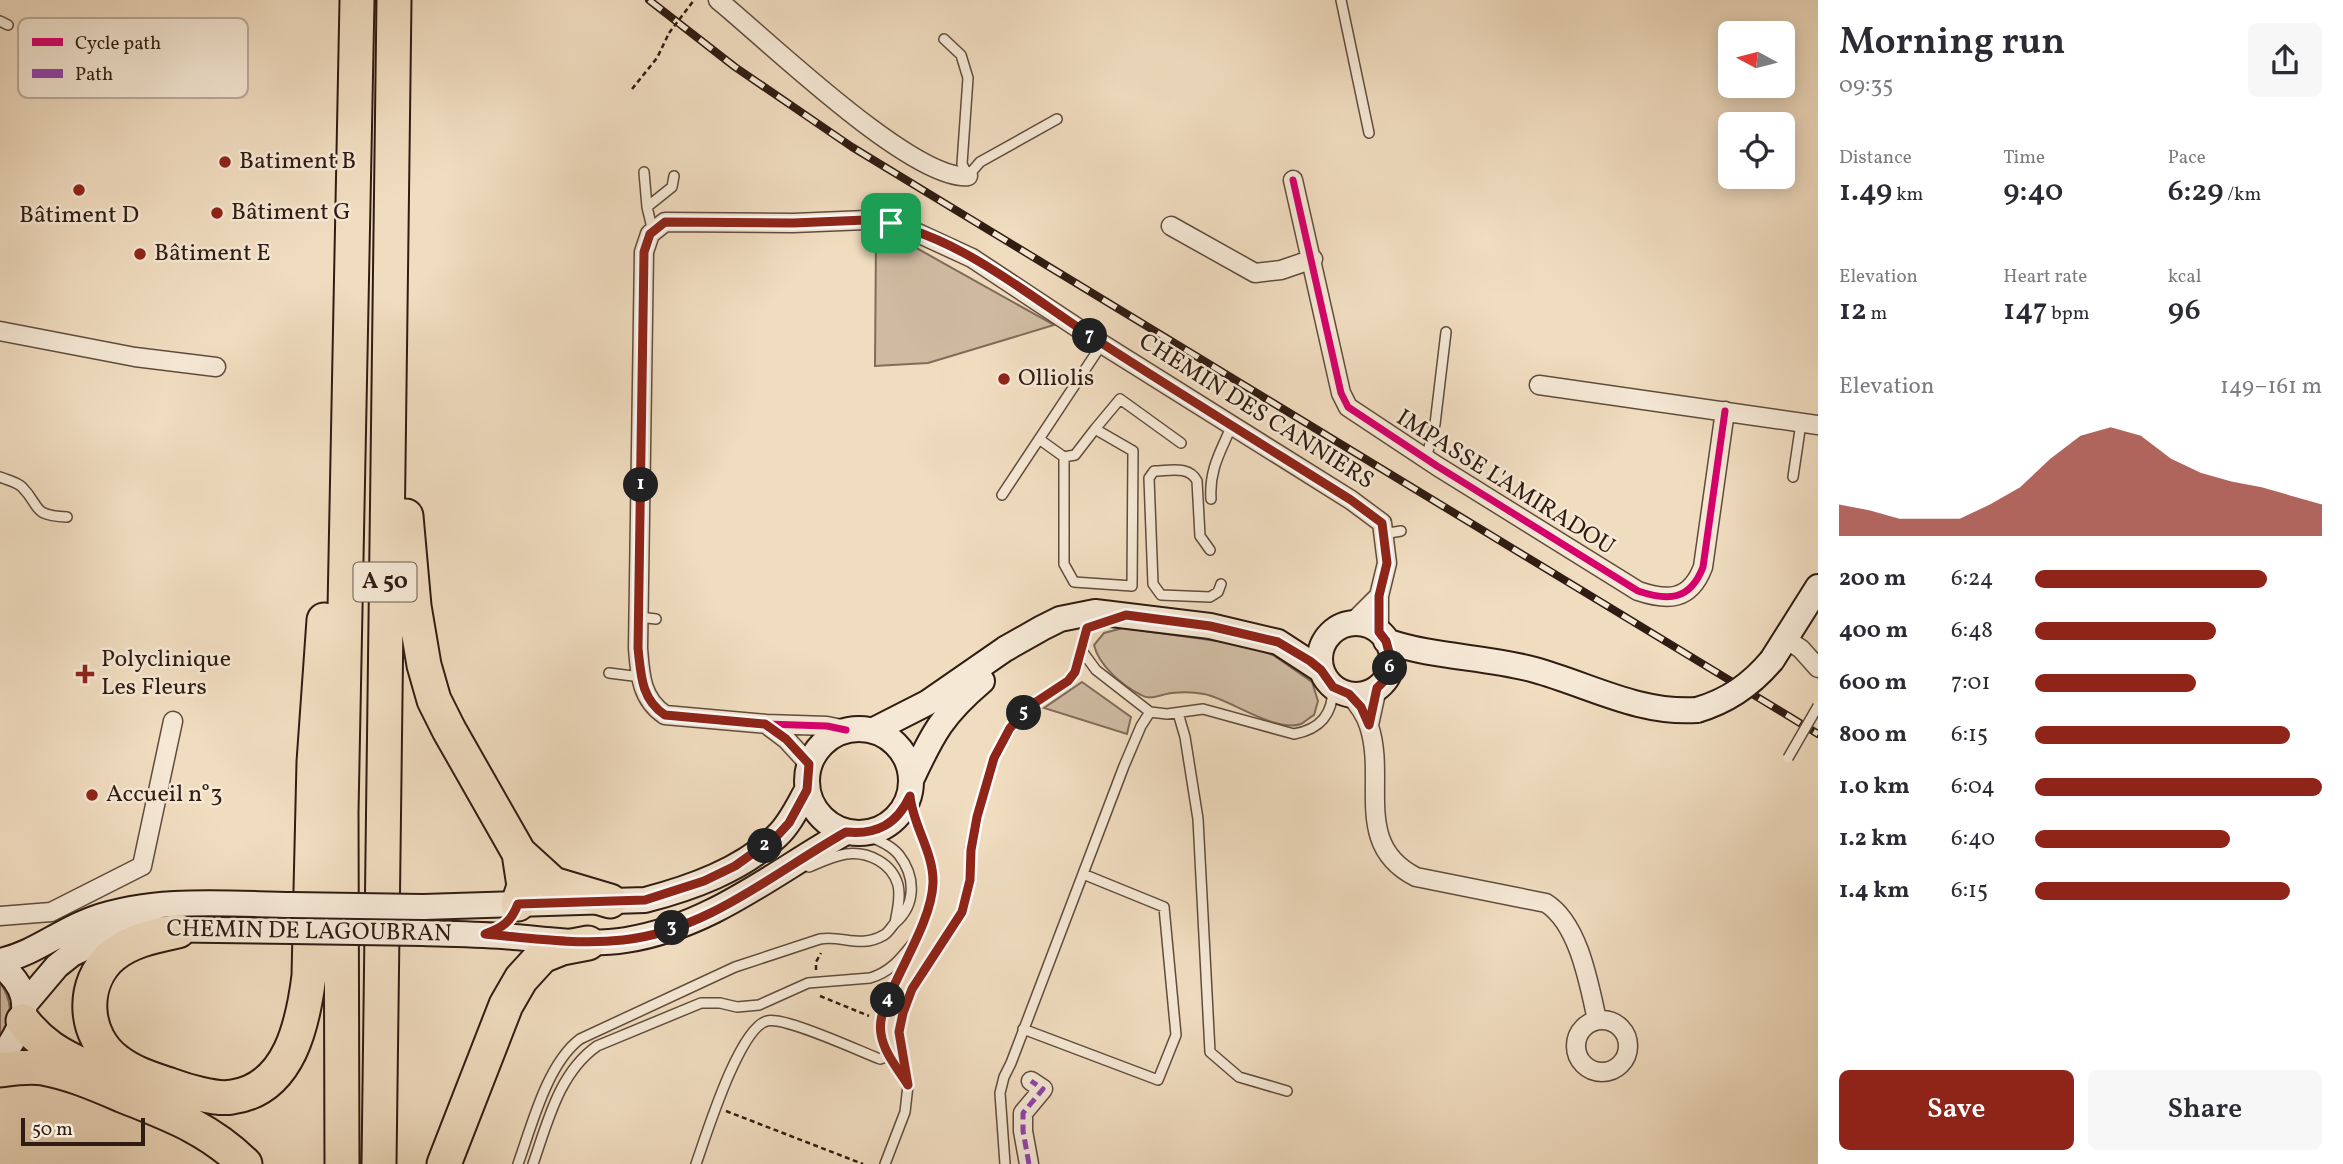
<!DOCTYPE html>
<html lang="en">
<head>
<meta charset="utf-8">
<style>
	:root { --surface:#fff; --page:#f7f7f7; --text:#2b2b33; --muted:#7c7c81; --accent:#8f2418 }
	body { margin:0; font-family:Vollkorn,serif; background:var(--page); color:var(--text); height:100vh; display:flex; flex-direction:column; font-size:26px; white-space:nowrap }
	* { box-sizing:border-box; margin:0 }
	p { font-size:23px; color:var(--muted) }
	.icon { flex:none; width:38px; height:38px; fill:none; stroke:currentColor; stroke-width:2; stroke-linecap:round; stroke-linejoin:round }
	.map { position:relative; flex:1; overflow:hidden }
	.side { display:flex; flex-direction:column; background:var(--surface); width:525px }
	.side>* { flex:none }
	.needle { width:46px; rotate:277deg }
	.tools { position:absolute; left:1718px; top:21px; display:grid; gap:14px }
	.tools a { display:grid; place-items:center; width:77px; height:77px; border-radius:10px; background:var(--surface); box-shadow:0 4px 18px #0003; font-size:35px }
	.scale { position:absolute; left:21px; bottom:18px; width:124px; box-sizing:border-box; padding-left:7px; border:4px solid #301c12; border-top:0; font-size:19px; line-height:24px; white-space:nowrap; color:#301c12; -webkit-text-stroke:5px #f5e8d5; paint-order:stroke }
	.pin { position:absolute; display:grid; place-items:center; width:60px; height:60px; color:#fff; margin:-30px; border-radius:14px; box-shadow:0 4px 10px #0006 }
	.km { position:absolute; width:35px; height:35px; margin:-18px; border-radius:50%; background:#222; color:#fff; font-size:19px; line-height:35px; text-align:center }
	.round { display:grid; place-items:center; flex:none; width:74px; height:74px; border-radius:10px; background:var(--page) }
	.summary { display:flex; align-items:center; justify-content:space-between; height:119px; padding:0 21px }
	h1 { font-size:38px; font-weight:600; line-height:52px }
	.stats { display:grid; grid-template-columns:repeat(3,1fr); gap:10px; height:119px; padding:7px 21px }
	.stats div { display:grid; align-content:center }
	.stats b { font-size:30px; font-weight:600 }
	.stats small { font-size:19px; font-weight:400 }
	.stats p { font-size:19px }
	.chart { height:196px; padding:14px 21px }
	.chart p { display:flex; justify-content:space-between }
	.chart svg { width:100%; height:126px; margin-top:7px; fill:var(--accent); opacity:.7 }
	.action { display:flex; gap:14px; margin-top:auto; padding:14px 21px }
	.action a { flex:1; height:80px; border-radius:10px; background:var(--accent); color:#fff; font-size:28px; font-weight:600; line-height:80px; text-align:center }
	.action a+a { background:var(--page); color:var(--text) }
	ul { padding:0 21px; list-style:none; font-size:23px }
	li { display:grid; grid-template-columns:112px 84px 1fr; align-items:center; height:52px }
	li i { height:18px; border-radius:9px; background:var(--accent) }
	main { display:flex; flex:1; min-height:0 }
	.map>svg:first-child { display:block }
</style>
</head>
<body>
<main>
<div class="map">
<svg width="1818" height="1164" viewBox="0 0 1818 1164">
	<rect width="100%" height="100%" fill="#f0dcbf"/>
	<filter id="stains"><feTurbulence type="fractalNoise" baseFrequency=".00286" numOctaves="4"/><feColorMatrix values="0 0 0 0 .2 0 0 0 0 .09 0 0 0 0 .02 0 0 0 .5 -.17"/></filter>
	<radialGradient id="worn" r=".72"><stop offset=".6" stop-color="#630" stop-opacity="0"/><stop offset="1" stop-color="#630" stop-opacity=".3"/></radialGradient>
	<path fill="#cfbba2" stroke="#806c5a" stroke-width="2" d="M876,237L911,245L1054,325L928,363L875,366Z
		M1123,628L1246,645L1273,655L1312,682L1318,701L1314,715C1310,717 1305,722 1301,724C1275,733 1230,699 1204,694C1194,692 1182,692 1172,693C1161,694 1151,701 1141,695C1122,685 1099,666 1094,645L1104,633Z
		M1082,682L1131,717L1127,734L1044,708Z
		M0,982C12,1001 14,1016 0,1035Z"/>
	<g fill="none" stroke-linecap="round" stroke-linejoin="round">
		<g stroke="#604c3d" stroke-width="12">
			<path id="lane" d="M1341,0L1369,133
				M0,21L8,25
				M944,39L961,55L968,78L962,164L968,176L980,162L1057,119
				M644,172L647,207L653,232
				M647,207L672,187L674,176
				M1095,429L1120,399L1181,443
				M1039,439L1064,457L1075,455L1095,429L1133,451L1132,586L1074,582L1064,564V457
				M1426,459L1435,424L1446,332
				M0,477C7,480 17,482 22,487C42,507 30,515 67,517
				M1793,477L1801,423
				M1002,495L1102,344
				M1211,499C1209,469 1221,451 1232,425
				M1383,534L1401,531
				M1210,550L1200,536L1197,481C1189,465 1169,471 1154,471L1149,478L1153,584L1161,595L1210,597L1218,592L1221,584
				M639,617L656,619
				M1082,651L1096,670L1150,712L1167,714L1203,709L1294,734C1321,729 1333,714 1333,687
				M609,673L641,677
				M1178,713L1185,737L1198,819L1210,1052L1239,1077L1287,1091
				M809,867C821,862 833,856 846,854C868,851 892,863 898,885C901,898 897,911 895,923
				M1023,1029L1158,1080L1176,1035L1164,907L1083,874
				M908,1085L899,1033L903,1013L912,989L962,912L970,880V850L977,817L994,758L1011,728L1030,706L1068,682L1075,672L1087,628
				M518,1164C532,1125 547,1064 580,1039L735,967L820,939C843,935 860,949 884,935C889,932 891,927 895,923C916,905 916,877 899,855C891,845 874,838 861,834
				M533,1164C548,1121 559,1073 597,1046L701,1003H720L737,1007L759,1005L808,983L870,978C891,972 901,958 914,942
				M696,1164C706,1136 739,1028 767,1021C784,1016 859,1051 880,1059L889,1056
				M885,1164L905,1112L908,1085C898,1069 884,1053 881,1034C878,1018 887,1002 893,988C906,959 932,915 933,883C933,853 913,826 910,796
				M1005,1164L1000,1093L1004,1077L1011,1063L1124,766L1141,726L1150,712"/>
		</g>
		<g stroke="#604c3d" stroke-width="21">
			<path id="street" d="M718,0C764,37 913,182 968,176
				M1293,180L1341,393L1348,407L1437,466L1638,591C1668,601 1690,601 1703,567L1725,411
				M1171,226L1255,273L1281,270L1313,259
				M0,331L135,357L216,367
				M1539,385L1818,425
				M1351,624L1379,596
				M1786,639L1801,649L1818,668
				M1349,694C1358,704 1365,713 1369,726C1387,780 1352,845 1416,877L1546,903C1579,924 1589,984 1597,1020
				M766,724L786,739L809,764
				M1369,725L1377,688
				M846,730L827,726L766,724L665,715C641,699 640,675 638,648L644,252L650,234L665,222L793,223L866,220L891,223L909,229L972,258L1102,344L1351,500L1382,523L1387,563L1379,596V632
				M0,916L51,912L142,866L173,721
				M1576 1046a26 26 0 1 1 52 0a26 26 0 1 1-52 0Z
				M1029,1164L1023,1131V1113L1043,1089L1031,1081"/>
		</g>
		<g stroke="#301c12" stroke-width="28">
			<path id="secondary" d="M1320 659a36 36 0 1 1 72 0a36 36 0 1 1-72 0Z
				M1386,641C1435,658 1485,656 1535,670C1589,685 1639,714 1697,710
				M1772,660L1818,587
				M807 781a52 52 0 1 1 104 0a52 52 0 1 1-104 0Z
				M874,730L927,703L1005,649L1042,628L1060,619L1095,612L1210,626L1278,642L1321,670
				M912,778C933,733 943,714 982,681
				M423,907L645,900C691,888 742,870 777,836C790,824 798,806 807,790
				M423,933C453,934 484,934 514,937C551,940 589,946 626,940C710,927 775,872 846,832
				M0,961C34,954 61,930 93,919C156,897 227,904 292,905
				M0,965C39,996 25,1025 0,1059
				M24,1005L57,966L72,954L114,934L141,929L292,931"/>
		</g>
		<g stroke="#301c12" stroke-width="37">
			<path id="highway" d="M406,516L414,606L424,665L434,700L449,730L519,853L553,884L610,901
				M518,904L524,886L519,853
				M178,931C155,936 132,940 113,955C80,983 83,1036 117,1061C132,1073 152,1079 170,1085C186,1091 216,1100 232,1097C290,1089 303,1023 309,976L314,762L324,620
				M23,1021C40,1043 59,1055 85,1066
				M0,1070C15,1068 28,1066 43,1068C71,1073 98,1085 124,1096C171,1115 208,1128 245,1164
				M342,1164L341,812L357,0
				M379,1164L394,0
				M444,1164L506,1005L521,979L542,956L562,948L588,943"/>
		</g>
		<path stroke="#301c12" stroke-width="2.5" stroke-dasharray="5 3.5" stroke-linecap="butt" d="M632,89L657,58L669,33
			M816,970V962L821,953
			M820,996L869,1016
			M726,1111L863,1164"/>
		<use href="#lane" stroke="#f5e8d5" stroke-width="9"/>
		<use href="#street" stroke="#f5e8d5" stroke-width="18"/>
		<use href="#secondary" stroke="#f5e8d5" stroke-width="24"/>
		<use href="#highway" stroke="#f0dcbf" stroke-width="33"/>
		<g stroke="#301c12" stroke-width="8">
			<path id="rail" d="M649,0L735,67L852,147L1818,734"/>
		</g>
		<use href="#rail" stroke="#f5e8d5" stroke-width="5" stroke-dasharray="16" stroke-linecap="butt"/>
		<g stroke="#604c3d" stroke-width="12" stroke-linecap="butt">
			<path id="lane-bridge" d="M1788,758L1818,706"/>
		</g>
		<g stroke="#301c12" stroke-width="28" stroke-linecap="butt">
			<path id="secondary-bridge" d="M1697,710C1728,701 1751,685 1772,660
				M292,905L423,907
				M292,931L423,933"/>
		</g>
		<path stroke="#301c12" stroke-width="2.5" stroke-dasharray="5 3.5" stroke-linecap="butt" d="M669,33L694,0"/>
		<use href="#lane-bridge" stroke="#f5e8d5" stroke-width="9"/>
		<use href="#secondary-bridge" stroke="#f5e8d5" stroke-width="24"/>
		<path stroke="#8e44ad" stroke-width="5" stroke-dasharray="10 5" stroke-linecap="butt" d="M1029,1164L1023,1131V1113L1043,1089L1031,1081"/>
		<g stroke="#f5e8d5" stroke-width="11">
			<path id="cycleway" d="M1293,180L1341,393L1348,407L1437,466L1638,591C1668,601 1690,601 1703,567L1725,411
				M846,730L827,726L766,724L665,715C641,699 640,675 638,648L644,252L650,234L665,222L793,223L866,220L891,223L909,229L972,258L1102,344L1351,500L1382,523L1387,563L1379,596V632"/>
		</g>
		<use href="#cycleway" stroke="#d6006c" stroke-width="7"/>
	</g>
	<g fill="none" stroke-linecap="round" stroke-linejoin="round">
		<g stroke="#fff" stroke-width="14">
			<path id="route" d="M866,220C952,228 1032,299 1103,344C1185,397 1268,448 1351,500L1382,523L1387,563L1379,596V632L1386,641L1391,660L1385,680L1377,688L1369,725L1361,707L1349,694L1333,687L1321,670L1310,661L1278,642L1210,626L1126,615L1087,628L1075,672L1068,681L1030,706L1010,728L994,758L977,817L971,850L970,880L962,912L912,989L903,1013L899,1032L908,1085C898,1069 884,1053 881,1034C878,1017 887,1002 893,988C906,958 932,916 933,883C934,853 913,826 910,796C897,824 877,835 846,832C775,872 707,931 623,940C577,945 530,938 485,934C502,928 511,922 518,904L645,900L704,881L735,866L777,836L789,823L807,790L809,764L786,739L765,724L665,715C641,699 641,675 638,648L644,252L650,234L665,222L793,223Z"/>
		</g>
		<use href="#route" stroke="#8f2418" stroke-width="9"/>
	</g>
	<g fill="#8f2418" stroke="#f5e8d5" stroke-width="2.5">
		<circle cx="225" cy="162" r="7"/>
		<circle cx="79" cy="190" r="7"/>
		<circle cx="217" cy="213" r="7"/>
		<circle cx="140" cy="254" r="7"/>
		<circle cx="1004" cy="379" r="7"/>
		<path d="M81.5 663.5h7v7h7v7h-7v7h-7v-7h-7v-7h7z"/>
		<circle cx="92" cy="795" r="7"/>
	</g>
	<g text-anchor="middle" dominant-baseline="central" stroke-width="5" stroke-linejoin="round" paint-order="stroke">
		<rect fill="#f5e8d5" stroke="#6b594c" stroke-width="2" x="353.5" y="562.5" width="63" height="39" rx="5"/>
		<g font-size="23" font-weight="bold" fill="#301c12">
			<text x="385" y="582">A 50</text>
		</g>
		<g font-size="24" fill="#301c12" stroke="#f5e8d5" text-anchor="start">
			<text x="239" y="162">Batiment B</text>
			<text x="231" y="213">Bâtiment G</text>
			<text x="79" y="216" text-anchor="middle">Bâtiment D</text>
			<text x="154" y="254">Bâtiment E</text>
			<text x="1018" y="379">Olliolis</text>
			<text x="101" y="660">Polyclinique<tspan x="101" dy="28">Les Fleurs</tspan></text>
			<text x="106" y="795">Accueil n°3</text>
		</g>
		<g font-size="24" fill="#301c12" stroke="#f5e8d5">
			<text transform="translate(1256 412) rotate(32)">CHEMIN DES CANNIERS</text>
			<text transform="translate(1505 483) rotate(32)">IMPASSE L'AMIRADOU</text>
			<text transform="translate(309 932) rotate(1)">CHEMIN DE LAGOUBRAN</text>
		</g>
	</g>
	<rect x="18" y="18" width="230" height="80" rx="10" fill="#f5e8d5" stroke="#baab9a" stroke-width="2"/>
	<rect x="32" y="38" width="31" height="8" fill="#d6006c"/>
	<rect x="32" y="69" width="31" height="9" fill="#8e44ad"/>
	<g font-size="19" fill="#301c12">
		<text x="75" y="49">Cycle path</text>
		<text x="75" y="80">Path</text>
	</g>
	<rect width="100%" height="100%" filter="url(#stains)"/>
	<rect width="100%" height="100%" fill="url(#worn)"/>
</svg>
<div class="tools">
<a><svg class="needle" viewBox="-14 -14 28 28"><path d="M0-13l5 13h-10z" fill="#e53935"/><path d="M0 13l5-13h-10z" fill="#7c7c81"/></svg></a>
<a><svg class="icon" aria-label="locate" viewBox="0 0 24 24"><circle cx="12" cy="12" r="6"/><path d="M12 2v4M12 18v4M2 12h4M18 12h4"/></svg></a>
</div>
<div class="scale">50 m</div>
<div class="pin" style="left:891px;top:223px;background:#1e9e55"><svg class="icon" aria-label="arrive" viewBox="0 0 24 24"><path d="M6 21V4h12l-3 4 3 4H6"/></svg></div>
<b class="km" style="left:641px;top:485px">1</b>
<b class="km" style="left:765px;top:846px">2</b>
<b class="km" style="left:672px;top:928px">3</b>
<b class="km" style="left:888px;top:1000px">4</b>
<b class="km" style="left:1024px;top:713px">5</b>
<b class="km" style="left:1390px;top:668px">6</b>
<b class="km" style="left:1090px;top:336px">7</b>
</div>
<section class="side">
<div class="summary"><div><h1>Morning run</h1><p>09:35</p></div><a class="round"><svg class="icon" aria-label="share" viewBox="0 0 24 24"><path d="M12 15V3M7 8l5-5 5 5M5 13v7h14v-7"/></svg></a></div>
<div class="stats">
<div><p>Distance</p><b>1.49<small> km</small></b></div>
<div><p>Time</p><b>9:40</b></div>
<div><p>Pace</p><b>6:29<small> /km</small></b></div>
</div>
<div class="stats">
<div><p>Elevation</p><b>12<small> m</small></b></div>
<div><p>Heart rate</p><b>147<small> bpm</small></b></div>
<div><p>kcal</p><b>96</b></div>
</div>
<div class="chart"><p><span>Elevation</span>149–161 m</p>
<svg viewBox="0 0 160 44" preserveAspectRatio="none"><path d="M0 44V33L10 35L20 38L30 38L40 38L50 33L60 27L70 17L80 9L90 6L100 9L110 17L120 22L130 25L140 27L150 30L160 33V44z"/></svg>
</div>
<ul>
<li><b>200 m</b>6:24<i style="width:81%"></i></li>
<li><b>400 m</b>6:48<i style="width:63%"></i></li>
<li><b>600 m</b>7:01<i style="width:56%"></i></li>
<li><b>800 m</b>6:15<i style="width:89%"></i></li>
<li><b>1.0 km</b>6:04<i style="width:100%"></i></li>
<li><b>1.2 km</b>6:40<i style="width:68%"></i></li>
<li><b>1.4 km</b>6:15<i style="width:89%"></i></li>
</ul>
<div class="action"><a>Save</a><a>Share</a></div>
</section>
</main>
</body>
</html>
